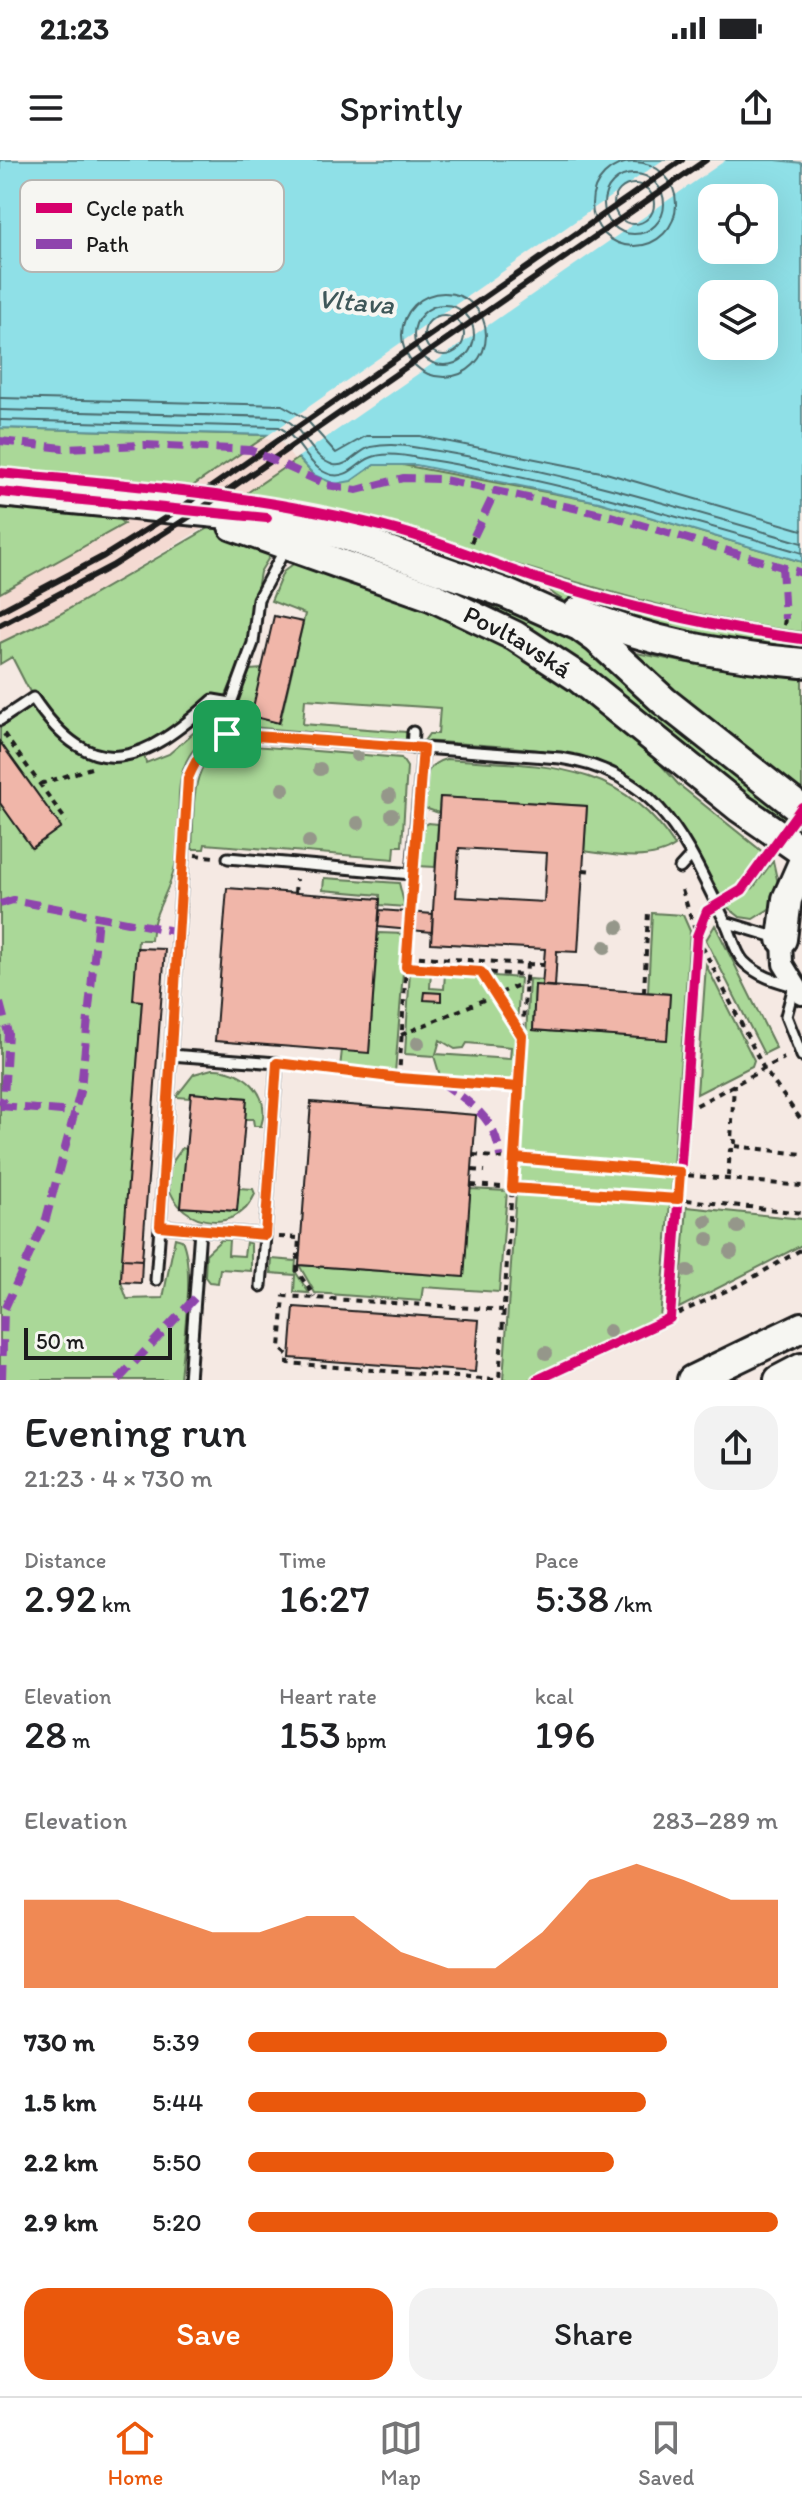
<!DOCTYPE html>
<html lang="en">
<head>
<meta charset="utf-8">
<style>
	:root { --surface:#fff; --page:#f2f2f2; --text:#202124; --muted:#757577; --line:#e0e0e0; --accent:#ea580c }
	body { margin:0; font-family:Itim,sans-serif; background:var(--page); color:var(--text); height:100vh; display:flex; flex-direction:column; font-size:30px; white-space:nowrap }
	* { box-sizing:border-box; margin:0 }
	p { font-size:26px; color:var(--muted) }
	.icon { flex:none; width:44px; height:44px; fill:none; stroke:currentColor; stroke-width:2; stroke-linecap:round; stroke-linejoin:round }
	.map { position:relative; height:1220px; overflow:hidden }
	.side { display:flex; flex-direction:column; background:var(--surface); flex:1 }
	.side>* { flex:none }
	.fabs { position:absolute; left:698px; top:24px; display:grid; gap:16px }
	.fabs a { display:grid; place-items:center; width:80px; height:80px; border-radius:16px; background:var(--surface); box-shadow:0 8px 32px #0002; font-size:40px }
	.scale { position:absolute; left:24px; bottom:20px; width:148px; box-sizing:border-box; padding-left:8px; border:4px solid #1c1c1c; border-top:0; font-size:22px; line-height:28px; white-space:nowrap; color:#1c1c1c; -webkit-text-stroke:6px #f6f6f2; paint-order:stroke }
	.pin { position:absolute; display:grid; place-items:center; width:68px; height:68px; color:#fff; margin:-34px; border-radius:16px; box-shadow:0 4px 12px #0006 }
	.round { display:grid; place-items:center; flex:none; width:84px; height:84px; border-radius:24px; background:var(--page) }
	.summary { display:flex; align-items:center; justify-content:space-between; height:136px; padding:0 24px }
	h1 { font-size:44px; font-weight:600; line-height:60px }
	.metrics { display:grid; grid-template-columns:repeat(3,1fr); gap:12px; height:136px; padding:8px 24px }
	.metrics div { display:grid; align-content:center }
	.metrics b { font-size:40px; font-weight:600 }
	.metrics small { font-size:22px; font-weight:400 }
	.metrics p { font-size:22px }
	.chart { height:224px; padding:16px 24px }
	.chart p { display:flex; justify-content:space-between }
	.chart svg { width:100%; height:144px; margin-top:8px; fill:var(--accent); opacity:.7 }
	.primary-button { display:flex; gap:16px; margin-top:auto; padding:16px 24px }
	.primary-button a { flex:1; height:92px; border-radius:24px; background:var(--accent); color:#fff; font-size:32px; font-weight:600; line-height:92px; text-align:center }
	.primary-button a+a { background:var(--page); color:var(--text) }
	ul { padding:0 24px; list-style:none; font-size:26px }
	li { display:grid; grid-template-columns:128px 96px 1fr; align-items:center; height:60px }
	li i { height:20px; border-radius:10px; background:var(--accent) }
	.status { display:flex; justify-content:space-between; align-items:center; height:56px; padding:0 40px; background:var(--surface); direction:ltr }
	.status svg { height:22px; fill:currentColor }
	header { display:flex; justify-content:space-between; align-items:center; height:104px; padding:0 24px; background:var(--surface); font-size:36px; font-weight:600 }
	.dock { display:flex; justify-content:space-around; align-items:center; height:112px; border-top:2px solid var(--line); background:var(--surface); font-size:22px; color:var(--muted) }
	.dock a { display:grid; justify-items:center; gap:4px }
	.dock .active { color:var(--accent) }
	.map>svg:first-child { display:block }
</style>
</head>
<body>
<div class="status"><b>21:23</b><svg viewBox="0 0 49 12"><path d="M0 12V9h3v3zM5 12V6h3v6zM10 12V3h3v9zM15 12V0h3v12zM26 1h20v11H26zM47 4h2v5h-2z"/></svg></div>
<header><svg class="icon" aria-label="menu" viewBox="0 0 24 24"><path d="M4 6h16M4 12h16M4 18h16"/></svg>Sprintly<svg class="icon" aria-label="share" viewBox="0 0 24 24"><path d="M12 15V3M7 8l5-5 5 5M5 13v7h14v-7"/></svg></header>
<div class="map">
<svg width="802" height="1220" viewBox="0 0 802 1220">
	<rect width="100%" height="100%" fill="#f5e9e3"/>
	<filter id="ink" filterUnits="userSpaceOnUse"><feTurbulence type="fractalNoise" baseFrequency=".0125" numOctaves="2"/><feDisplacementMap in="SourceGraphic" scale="16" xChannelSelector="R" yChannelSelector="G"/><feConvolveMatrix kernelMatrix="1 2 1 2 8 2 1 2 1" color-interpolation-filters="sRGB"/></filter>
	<g filter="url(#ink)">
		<path fill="#f4dad2" d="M656,0H728L198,371L60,454L0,483V433L172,334Z"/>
		<path fill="#aad898" stroke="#637a5a" stroke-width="2" fill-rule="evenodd" d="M0,268L268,275L185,331L0,311Z
			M298,298L314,315L351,321L374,305L392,303L599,342L802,402V472C610,449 433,364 241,337Z
			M0,344L113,354L124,364L0,433Z
			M209,368H220L273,391L260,412L247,487L224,540L203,542L175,566L142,586L146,603L169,594L215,554L223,559L222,568C154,602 192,660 172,716C165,739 152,755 151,780H138L134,839L142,841L121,1122L127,1139L163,1138L175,1078L182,1080C196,1112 182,1184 180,1220H0V643L32,687L61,667L0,582V568L31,547L33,538L12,497L0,504V483L60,454Z
			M374,400L564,466L628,528L788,654L780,664L525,468L447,428Z
			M297,401L336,420L432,450L533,502L637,578L678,624L764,693L741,723L721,737C642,580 581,593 424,581L429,574H438L440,548L305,539L303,564L406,572L411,581L239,566L235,546L250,510L262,509L280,562L305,454L271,441L283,412Z
			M549,429L720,472L802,484V494C760,489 565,457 549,429Z
			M631,492L714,508L802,519V633L662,523Z
			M230,584L401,598L407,607L402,686H395L394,699L205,684L204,689H192C195,652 187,597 230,584Z
			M446,599C537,606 620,599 675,686C651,703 612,695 584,691L587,646L440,637L439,653L422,647C424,627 421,605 446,599Z
			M428,663L438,664L435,707L417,706L421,666Z
			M773,701L779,728L774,746L753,759L740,757L726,746L753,728Z
			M324,718L399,723L405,747L380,745V735L323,730Z
			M652,753L683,755L690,771L673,1007L520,994L529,819L543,820L542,826H535L533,870L667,880L670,834L648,832Z
			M715,765L776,888L764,894L706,780Z
			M378,773L406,774L395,913L340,908L342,890L369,892Z
			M706,805L754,900L752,906L697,934Z
			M410,810L431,811L430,828L444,829L445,812L520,818L513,924L441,919L434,896L405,894ZM440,880L455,889L464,888L467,883L511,887L510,899L436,894Z
			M212,909C243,908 272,933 261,966H254L253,959H245L247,938L191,933L190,938L176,937L194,914Z
			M182,988L186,989L182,1047L236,1051L239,1028L253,1029L255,1034C236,1079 169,1064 167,1016C167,1006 177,997 182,988Z
			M519,1003L673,1015L671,1034L517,1022Z
			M470,1029L507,1031L499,1132L423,1127L421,1141L315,1133L299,1105L464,1117Z
			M516,1032L670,1044L660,1158L528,1220H503Z
			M687,1047L802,1059V1085L679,1148Z
			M221,1080H229L228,1095L244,1096L246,1082L251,1084V1111L220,1109L218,1123L209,1122L205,1117L206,1094Z
			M272,1099L296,1101L295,1111L309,1133L294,1132L295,1115L271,1113Z"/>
		<path fill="#8fe0e7" stroke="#619296" stroke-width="2" fill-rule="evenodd" d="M0,0H776L802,3V402L599,342L416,305H374L351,321L335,324L314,315L277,275L0,268ZM712,38H764V90H712ZM712,134H764V186H712Z"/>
		<path fill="#f5e9e3" d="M663,0H726L294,300L282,283L264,278Z"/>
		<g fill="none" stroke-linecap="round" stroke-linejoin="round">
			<path stroke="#4a6a6d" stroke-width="2" d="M592 44a42 42 0 1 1 84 0a42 42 0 1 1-84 0Z
				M604 44a30 30 0 1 1 60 0a30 30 0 1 1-60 0Z
				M614 44a20 20 0 1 1 40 0a20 20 0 1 1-40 0Z
				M402 175a42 42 0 1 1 84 0a42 42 0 1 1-84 0Z
				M414 175a30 30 0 1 1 60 0a30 30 0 1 1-60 0Z
				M424 175a20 20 0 1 1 40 0a20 20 0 1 1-40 0Z
				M0,238L282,245L305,258L336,293L366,276H420L606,313L802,370
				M0,250L280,257C304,265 310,299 334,305C348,308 358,290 371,287C386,284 404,285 419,288C550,308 676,346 802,383
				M0,260L279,267C300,277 307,309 332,315C349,318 356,304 370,298C383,292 404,295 418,298C549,318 675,356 802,393"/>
		</g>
		<path fill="#f0b6a9" stroke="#1c1c1c" stroke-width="2" fill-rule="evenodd" d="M274,456L303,462L279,563L251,556Z
			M0,582L61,667L32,688L0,643Z
			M440,637L587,646L578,792L557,791L555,827L542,826L545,789L431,783ZM459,688L547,693L544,742L456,737Z
			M227,728L380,739L369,893L215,881Z
			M380,750L433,754L432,772L378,767Z
			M137,788L165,789L142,1100L122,1099L142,841L133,840Z
			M535,825L670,834L667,880L533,870Z
			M425,832L441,833V841L424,840Z
			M191,933L247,938L237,1051L181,1047Z
			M311,942L476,955L464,1117L299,1105Z
			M122,1099L142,1100L141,1123L121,1122Z
			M294,1147L479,1160L475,1212L290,1198Z"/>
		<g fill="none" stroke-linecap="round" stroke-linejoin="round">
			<g stroke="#1c1c1c" stroke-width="15">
				<path id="service" d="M0,560L33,538C94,629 145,601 213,540L231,543
					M227,574L231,543L253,483L258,439L286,387
					M412,588L413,572
					M228,698L412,714L423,588
					M680,708L691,696
					M725,762L778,778
					M170,895L277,903L265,1075L160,1066L188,618C198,595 205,585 227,574L560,598C660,613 685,681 726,763C732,775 735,793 744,802C758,816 776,821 794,826L786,856L802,896
					M156,1120L160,1066
					M261,1126L265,1075
					M189,1220L200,1069"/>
			</g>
			<g stroke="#1c1c1c" stroke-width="24">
				<path id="minor" d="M782,779L783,804L802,835"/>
			</g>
			<g stroke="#1c1c1c" stroke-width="34">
				<g id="primary">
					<path d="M0,332L278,359L347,376L505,433L579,466L597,479L664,541L802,650"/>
					<path id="s1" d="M233,366L431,436L515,476L579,518L740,648L802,691"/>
					<path d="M578,452C650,483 724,496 802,503"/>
					<path d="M782,779L787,739L802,705"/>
					<path d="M692,1220L802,1167"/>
					<path d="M779,1220L802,1208"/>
				</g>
			</g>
			<path stroke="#1c1c1c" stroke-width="4" stroke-dasharray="6 6" stroke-linecap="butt" d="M466,393L474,376
				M782,477L785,459
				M4,574L67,662
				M40,624L91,608
				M195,695L214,697
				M583,710L594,711
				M682,730L697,776L764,909L802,961
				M295,733L296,719
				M727,740L742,730L767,697
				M407,796L527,804L499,1220
				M527,804L544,805
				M406,807L526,815
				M481,812L521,874
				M644,832L648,752
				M401,875L526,822
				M291,904L399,918L519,927
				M399,918L411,725
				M686,951L784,898
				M735,986L802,994
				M473,995L802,1026
				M472,1010L485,1011
				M728,1016L730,990H734L735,981H731L734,924
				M471,1025L678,1039L802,1053
				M279,1077L299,1078L297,1111L315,1137
				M670,1158L697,776L705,755
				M494,1220L288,1203V1195L280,1188L284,1136L503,1150
				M537,1220L745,1122L802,1089"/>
			<use href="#service" stroke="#f6f6f2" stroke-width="9"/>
			<use href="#minor" stroke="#f6f6f2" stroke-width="18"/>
			<use href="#primary" stroke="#f6f6f2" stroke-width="28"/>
			<path stroke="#1c1c1c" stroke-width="6" d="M0,451L104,396L181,348L682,0
				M0,465L112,406L189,357L706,0"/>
			<path stroke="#8e44ad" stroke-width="8" stroke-dasharray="16 8" stroke-linecap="butt" d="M0,281L63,288L145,285L251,290L327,325L357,330L403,318L440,319L611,356L802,413
				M474,376L495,332
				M782,406L785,459
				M0,744L13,740L179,772
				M0,843L8,873L4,937L0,945
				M441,922C470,943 496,957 500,997
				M0,946L74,952
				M2,1220L4,1150L46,1059L81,928L98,758
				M118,1220L195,1138"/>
			<g stroke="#f6f6f2" stroke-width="15">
				<path id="cycleway" d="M0,313C134,326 273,335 403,372C448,385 491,404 535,418C622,446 712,467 802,479
					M0,332L267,358
					M537,1220L670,1158L697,776L707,751L742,730L802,647"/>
			</g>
			<use href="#cycleway" stroke="#d6006c" stroke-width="10"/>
		</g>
		<g fill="#95978a">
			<circle cx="357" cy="595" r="7"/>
			<circle cx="222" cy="598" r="7"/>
			<circle cx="320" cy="609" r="7"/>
			<circle cx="283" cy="629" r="7"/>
			<circle cx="389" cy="636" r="7"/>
			<circle cx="392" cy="655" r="7"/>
			<circle cx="358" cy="663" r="7"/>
			<circle cx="309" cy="682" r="7"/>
			<circle cx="618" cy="767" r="7"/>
			<circle cx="605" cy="787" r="7"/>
			<circle cx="418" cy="883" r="7"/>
			<circle cx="706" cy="1061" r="7"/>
			<circle cx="738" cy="1067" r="7"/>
			<circle cx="708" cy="1079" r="7"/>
			<circle cx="731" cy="1092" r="7"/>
			<circle cx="688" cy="1111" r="7"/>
			<circle cx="609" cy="1171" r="7"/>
			<circle cx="546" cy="1193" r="7"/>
		</g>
	</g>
	<g fill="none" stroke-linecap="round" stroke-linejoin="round" filter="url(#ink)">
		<g stroke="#fff" stroke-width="16">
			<path id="route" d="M227,574C205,585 198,595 188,618L160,1066L265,1075L277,903L399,918L519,927L515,998L680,1012L678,1039L512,1028L522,876L481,812L406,807L423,588L227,574"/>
		</g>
		<use href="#route" stroke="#ea580c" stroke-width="10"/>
	</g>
	<g text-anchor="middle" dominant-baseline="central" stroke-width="8" stroke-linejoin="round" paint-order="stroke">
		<g font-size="26" fill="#1c1c1c" stroke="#f6f6f2">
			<text stroke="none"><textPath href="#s1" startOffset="308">Povltavská</textPath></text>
		</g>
		<g font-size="28" font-style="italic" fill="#3e5759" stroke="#f6f6f2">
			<text transform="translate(356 141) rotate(5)">Vltava</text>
		</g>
	</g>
	<rect x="20" y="20" width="264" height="92" rx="12" fill="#f6f6f2" stroke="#b5b5b2" stroke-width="2"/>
	<rect x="36" y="43" width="36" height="10" fill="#d6006c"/>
	<rect x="36" y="79" width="36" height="10" fill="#8e44ad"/>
	<g font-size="22" fill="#1c1c1c">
		<text x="86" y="56">Cycle path</text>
		<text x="86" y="92">Path</text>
	</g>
</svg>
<div class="fabs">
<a><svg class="icon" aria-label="locate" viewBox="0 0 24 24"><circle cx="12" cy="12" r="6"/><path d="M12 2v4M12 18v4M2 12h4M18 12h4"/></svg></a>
<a><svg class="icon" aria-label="layers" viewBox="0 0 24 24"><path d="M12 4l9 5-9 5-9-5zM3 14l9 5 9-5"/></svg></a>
</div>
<div class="scale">50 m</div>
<div class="pin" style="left:227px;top:574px;background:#1e9e55"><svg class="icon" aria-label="arrive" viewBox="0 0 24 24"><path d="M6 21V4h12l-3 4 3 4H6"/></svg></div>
</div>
<section class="side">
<div class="summary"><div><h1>Evening run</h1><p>21:23 · 4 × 730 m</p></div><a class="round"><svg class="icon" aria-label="share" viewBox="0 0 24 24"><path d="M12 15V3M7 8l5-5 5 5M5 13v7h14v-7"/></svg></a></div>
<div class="metrics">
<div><p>Distance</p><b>2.92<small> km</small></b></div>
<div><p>Time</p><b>16:27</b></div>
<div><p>Pace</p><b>5:38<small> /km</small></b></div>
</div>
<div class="metrics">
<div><p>Elevation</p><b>28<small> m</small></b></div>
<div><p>Heart rate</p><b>153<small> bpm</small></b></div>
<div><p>kcal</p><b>196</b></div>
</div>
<div class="chart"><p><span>Elevation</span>283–289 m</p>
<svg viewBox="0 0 160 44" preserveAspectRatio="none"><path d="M0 44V17L10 17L20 17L30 22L40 27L50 27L60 22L70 22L80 33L90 38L100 38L110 27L120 11L130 6L140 11L150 17L160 17V44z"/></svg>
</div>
<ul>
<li><b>730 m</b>5:39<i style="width:79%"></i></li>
<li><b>1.5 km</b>5:44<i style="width:75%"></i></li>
<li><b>2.2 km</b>5:50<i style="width:69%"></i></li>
<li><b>2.9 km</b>5:20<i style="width:100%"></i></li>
</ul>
<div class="primary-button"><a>Save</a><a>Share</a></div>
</section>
<nav class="dock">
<a class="active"><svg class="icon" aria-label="home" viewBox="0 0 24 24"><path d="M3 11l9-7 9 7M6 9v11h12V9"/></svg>Home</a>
<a><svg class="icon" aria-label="map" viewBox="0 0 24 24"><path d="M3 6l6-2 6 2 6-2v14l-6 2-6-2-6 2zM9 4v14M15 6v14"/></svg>Map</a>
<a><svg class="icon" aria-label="saved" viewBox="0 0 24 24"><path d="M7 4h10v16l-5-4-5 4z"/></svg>Saved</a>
</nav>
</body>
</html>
